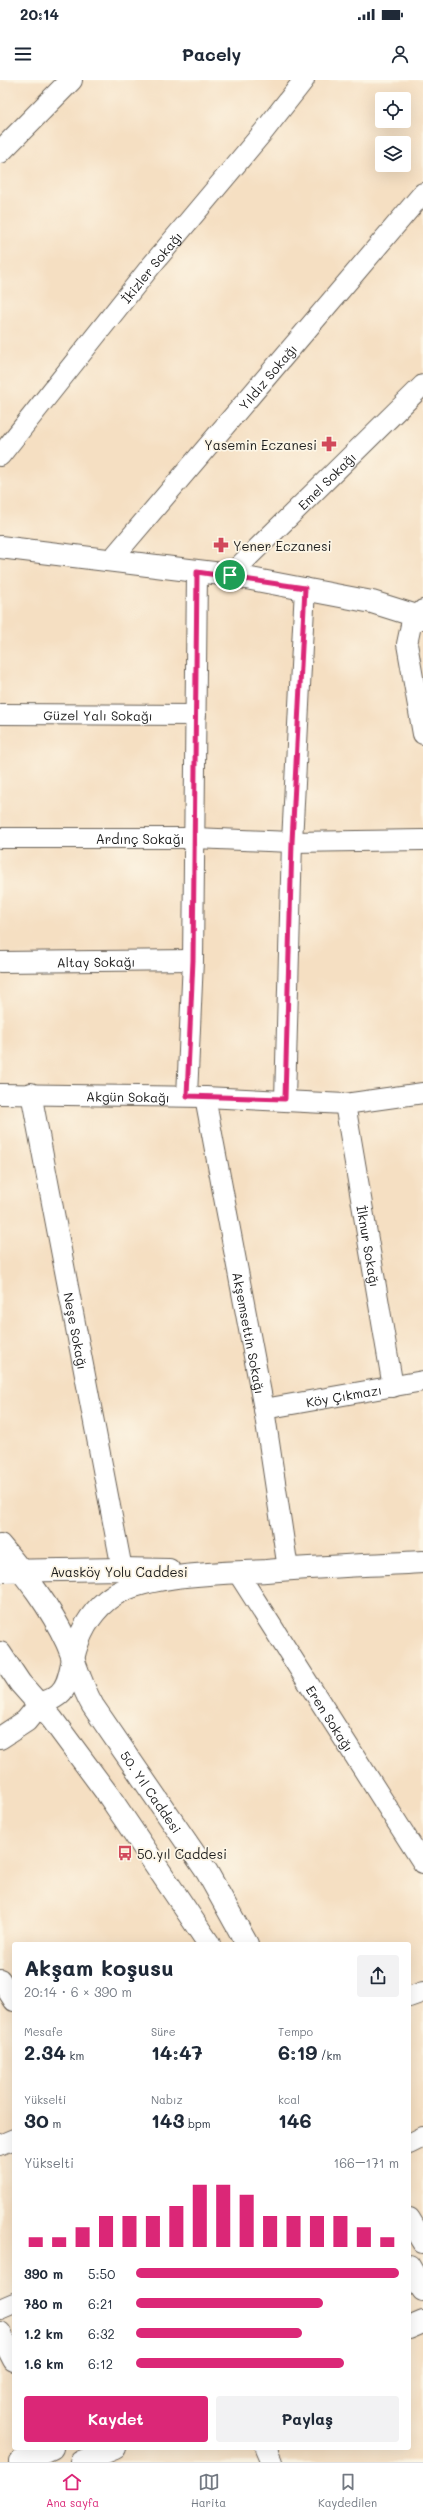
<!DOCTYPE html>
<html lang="tr">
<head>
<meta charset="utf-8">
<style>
	:root { --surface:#fff; --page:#f2f2f3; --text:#1f2937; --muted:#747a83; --line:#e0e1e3; --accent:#db2777 }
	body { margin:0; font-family:Mali,sans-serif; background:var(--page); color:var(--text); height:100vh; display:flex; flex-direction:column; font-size:15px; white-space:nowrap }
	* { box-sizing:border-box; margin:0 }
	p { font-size:13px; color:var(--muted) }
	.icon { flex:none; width:22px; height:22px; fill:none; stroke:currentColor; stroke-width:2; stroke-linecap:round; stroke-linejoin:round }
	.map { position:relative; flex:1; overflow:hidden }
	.drawer { position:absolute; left:12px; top:1862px; width:399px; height:508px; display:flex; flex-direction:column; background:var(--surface); border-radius:4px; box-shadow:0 4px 16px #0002 }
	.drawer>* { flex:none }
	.controls { position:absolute; left:375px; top:12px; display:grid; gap:8px }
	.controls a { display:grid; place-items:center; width:36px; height:36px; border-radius:4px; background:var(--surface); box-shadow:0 4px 16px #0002; font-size:20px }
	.pin { position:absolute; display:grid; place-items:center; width:34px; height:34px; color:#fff; margin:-17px; border:2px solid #fff; border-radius:50%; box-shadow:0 1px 4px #0007 }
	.round { display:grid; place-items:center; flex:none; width:42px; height:42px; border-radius:4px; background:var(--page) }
	.head { display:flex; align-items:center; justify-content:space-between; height:68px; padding:0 12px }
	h1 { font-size:22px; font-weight:700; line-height:30px }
	.stats { display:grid; grid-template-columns:repeat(3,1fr); gap:6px; height:68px; padding:4px 12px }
	.stats div { display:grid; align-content:center }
	.stats b { font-size:20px; font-weight:700 }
	.stats small { font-size:11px; font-weight:400 }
	.stats p { font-size:11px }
	.chart { height:112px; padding:8px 12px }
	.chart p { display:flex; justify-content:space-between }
	.chart svg { width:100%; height:72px; margin-top:4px; stroke:var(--accent); stroke-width:6 }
	.action { display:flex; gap:8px; margin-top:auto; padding:8px 12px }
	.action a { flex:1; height:46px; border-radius:4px; background:var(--accent); color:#fff; font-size:16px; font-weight:700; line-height:46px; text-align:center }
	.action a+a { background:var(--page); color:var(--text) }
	ul { padding:0 12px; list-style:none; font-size:13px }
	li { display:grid; grid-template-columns:64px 48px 1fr; align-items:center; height:30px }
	li i { height:10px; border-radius:5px; background:var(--accent) }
	.status { display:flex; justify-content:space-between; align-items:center; height:28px; padding:0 20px; background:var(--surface); direction:ltr }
	.status svg { height:11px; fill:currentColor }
	header { display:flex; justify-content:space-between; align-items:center; height:52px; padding:0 12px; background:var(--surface); font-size:18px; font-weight:700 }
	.tabs { display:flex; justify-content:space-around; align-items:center; height:56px; border-top:1px solid var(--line); background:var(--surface); font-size:11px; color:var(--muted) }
	.tabs a { display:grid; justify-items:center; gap:2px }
	.tabs .selected { color:var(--accent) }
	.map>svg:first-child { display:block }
</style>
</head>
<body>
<div class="status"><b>20:14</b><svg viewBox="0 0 49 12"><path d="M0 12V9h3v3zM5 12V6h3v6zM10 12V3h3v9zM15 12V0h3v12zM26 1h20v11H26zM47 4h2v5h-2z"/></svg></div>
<header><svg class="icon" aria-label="menu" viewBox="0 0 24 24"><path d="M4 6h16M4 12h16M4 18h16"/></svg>Pacely<svg class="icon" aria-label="person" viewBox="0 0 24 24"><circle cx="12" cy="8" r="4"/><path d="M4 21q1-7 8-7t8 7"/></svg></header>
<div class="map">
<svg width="423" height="2382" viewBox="0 0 423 2382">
	<rect width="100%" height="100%" fill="#fcf5e5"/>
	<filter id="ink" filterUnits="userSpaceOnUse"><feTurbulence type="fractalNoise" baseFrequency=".025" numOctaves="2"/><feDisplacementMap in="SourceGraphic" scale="8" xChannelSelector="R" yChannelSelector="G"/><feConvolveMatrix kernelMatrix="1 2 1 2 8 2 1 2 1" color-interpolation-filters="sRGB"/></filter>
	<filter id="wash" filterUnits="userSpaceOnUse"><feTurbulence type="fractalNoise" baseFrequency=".012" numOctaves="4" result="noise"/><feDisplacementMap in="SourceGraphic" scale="16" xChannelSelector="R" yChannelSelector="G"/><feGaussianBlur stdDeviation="0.9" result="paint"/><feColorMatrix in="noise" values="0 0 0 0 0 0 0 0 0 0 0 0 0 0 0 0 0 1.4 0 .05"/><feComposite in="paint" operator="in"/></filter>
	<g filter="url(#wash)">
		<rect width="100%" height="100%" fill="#f5dfc2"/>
	</g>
	<g filter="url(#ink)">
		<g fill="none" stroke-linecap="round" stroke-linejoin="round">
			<g stroke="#686056" stroke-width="22">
				<g id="minor">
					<path id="s1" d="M0,376L151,186L264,51L304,0"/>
					<path id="s2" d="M111,480L423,113"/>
					<path id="s3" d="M230,495L423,305"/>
					<path d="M423,530L411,545L407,564L423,654"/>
					<path id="s4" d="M0,634L196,635"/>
					<path id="s5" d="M0,758H194L292,762L423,760"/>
					<path id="s6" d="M0,882L193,880"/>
					<path id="s7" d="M31,1013L122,1489"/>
					<path id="s8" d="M0,1014L205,1017L345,1024L423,1013"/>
					<path d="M187,1016L193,880L197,492"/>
					<path id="s9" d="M205,1017L264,1329L288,1489"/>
					<path d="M285,1019L292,762L305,508"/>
					<path id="s10" d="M345,1024L393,1307"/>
					<path id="s11" d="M264,1329L423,1301"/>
					<path id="s12" d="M238,1493L423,1783"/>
					<path d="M0,1899L14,1921"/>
					<path d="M409,1917L423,1912"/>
					<path d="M409,2064L423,2057"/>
					<path d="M0,2065L14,2059"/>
					<path d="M0,2229L14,2223"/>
					<path d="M266,2368L272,2382"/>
				</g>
			</g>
			<g stroke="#686056" stroke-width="24">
				<path id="tertiary" d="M0,1658L26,1641L40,1624"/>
			</g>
			<g stroke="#686056" stroke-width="24">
				<path id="secondary" d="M0,72L71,0
					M0,2253L14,2280"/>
			</g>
			<g stroke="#686056" stroke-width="24">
				<g id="primary">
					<path d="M0,467L230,495L372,522L423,538"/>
					<path id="s13" d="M0,1465C26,1496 50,1526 67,1563C76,1584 81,1606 93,1626L207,1792L247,1864"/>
					<path d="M0,1491L122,1489L169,1490"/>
					<path d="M0,1573L20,1603L52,1639L109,1716L209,1864"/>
					<path d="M40,1624C46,1621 54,1619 59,1614C69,1606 70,1591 73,1579C78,1556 89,1535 107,1520C138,1493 226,1493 266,1491C318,1487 371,1485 423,1482"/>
					<path d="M409,2139L423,2162"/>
					<path d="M409,2186L423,2210"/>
					<path d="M409,2248L423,2242"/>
					<path d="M20,2382L52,2368"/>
					<path d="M81,2382L115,2368"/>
				</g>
			</g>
			<use href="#minor" stroke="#fff" stroke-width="20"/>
			<use href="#tertiary" stroke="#fff" stroke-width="22"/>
			<use href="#secondary" stroke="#fff" stroke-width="22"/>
			<use href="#primary" stroke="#fff" stroke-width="22"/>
		</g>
	</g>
	<g fill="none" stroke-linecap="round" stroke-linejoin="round" filter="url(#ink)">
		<g stroke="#fff" stroke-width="8">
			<path id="route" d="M197,492L305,508L292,762L285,1019L187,1016L193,880Z"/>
		</g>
		<use href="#route" stroke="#db2777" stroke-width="5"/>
	</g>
	<defs>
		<g id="pharmacy-bare" transform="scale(1.2)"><path d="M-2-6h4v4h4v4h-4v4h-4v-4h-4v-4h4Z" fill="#d1495b" stroke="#fcf5e5" stroke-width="2.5" paint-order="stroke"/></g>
		<g id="bus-bare" transform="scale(1.2)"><path d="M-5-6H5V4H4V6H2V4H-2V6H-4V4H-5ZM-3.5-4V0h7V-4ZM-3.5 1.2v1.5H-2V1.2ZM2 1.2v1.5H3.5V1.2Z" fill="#d1495b" stroke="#fcf5e5" stroke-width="2.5" paint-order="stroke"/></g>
	</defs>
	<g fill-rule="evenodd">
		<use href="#pharmacy-bare" x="329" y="364"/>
		<use href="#pharmacy-bare" x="221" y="465"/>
		<use href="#bus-bare" x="125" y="1773"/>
	</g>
	<g text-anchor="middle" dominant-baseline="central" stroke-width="3.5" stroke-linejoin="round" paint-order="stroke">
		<g font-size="13" fill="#1c1c1c" stroke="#fcf5e5">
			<text stroke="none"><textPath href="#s1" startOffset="242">İkizler Sokağı</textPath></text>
			<text stroke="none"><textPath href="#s2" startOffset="241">Yıldız Sokağı</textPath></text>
			<text stroke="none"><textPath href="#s3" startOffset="135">Emel Sokağı</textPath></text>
			<text stroke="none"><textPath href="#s4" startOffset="98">Güzel Yalı Sokağı</textPath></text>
			<text stroke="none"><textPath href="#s5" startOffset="140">Ardınç Sokağı</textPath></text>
			<text stroke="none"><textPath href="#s6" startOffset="96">Altay Sokağı</textPath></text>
			<text stroke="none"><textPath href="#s8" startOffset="128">Akgün Sokağı</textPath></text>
			<text stroke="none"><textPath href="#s10" startOffset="144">İlknur Sokağı</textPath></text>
			<text stroke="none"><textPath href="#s7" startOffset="242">Neşe Sokağı</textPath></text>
			<text stroke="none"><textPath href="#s9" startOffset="240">Akşemsettin Sokağı</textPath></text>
			<text stroke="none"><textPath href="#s11" startOffset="81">Köy Çıkmazı</textPath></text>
			<text x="119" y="1491">Avasköy Yolu Caddesi</text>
			<text stroke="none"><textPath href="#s12" startOffset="172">Eren Sokağı</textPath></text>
			<text stroke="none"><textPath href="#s13" startOffset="291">50. Yıl Caddesi</textPath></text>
		</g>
		<g font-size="13" fill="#1c1c1c" stroke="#fcf5e5" text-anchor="start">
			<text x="317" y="364" text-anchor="end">Yasemin Eczanesi</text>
			<text x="233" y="465">Yener Eczanesi</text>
			<text x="137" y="1773">50.yıl Caddesi</text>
		</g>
	</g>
</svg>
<div class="controls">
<a><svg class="icon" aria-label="locate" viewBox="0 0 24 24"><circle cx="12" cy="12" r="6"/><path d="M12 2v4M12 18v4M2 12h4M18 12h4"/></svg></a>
<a><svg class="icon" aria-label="layers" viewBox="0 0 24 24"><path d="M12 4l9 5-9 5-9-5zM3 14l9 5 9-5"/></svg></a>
</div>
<div class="pin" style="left:230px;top:495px;background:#1e9e55"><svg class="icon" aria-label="arrive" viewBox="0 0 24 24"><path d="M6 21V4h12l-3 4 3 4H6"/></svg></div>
<section class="drawer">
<div class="head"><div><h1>Akşam koşusu</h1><p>20:14 · 6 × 390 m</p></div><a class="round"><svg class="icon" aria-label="share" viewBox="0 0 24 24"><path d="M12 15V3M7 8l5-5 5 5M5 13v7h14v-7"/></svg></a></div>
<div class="stats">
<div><p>Mesafe</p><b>2.34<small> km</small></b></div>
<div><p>Süre</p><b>14:47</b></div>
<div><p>Tempo</p><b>6:19<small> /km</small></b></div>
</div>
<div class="stats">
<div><p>Yükselti</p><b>30<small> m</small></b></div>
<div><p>Nabız</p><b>143<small> bpm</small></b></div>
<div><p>kcal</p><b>146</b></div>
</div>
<div class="chart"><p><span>Yükselti</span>166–171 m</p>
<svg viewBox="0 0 160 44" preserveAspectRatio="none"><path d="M5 44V38M15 44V38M25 44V32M35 44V25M45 44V25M55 44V25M65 44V19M75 44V6M85 44V6M95 44V12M105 44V25M115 44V25M125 44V25M135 44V25M145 44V32M155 44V38"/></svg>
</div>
<ul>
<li><b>390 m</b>5:50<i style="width:100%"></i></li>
<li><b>780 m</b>6:21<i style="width:71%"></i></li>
<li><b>1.2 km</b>6:32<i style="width:63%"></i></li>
<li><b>1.6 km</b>6:12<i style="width:79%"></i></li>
</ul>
<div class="action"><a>Kaydet</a><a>Paylaş</a></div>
</section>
</div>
<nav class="tabs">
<a class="selected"><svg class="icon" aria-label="home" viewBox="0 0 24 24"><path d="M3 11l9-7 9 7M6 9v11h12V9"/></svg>Ana sayfa</a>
<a><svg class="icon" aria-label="map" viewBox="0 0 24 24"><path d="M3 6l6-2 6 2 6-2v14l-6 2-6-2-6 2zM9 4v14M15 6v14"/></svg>Harita</a>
<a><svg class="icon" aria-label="saved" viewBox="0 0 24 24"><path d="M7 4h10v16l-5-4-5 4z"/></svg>Kaydedilen</a>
</nav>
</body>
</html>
